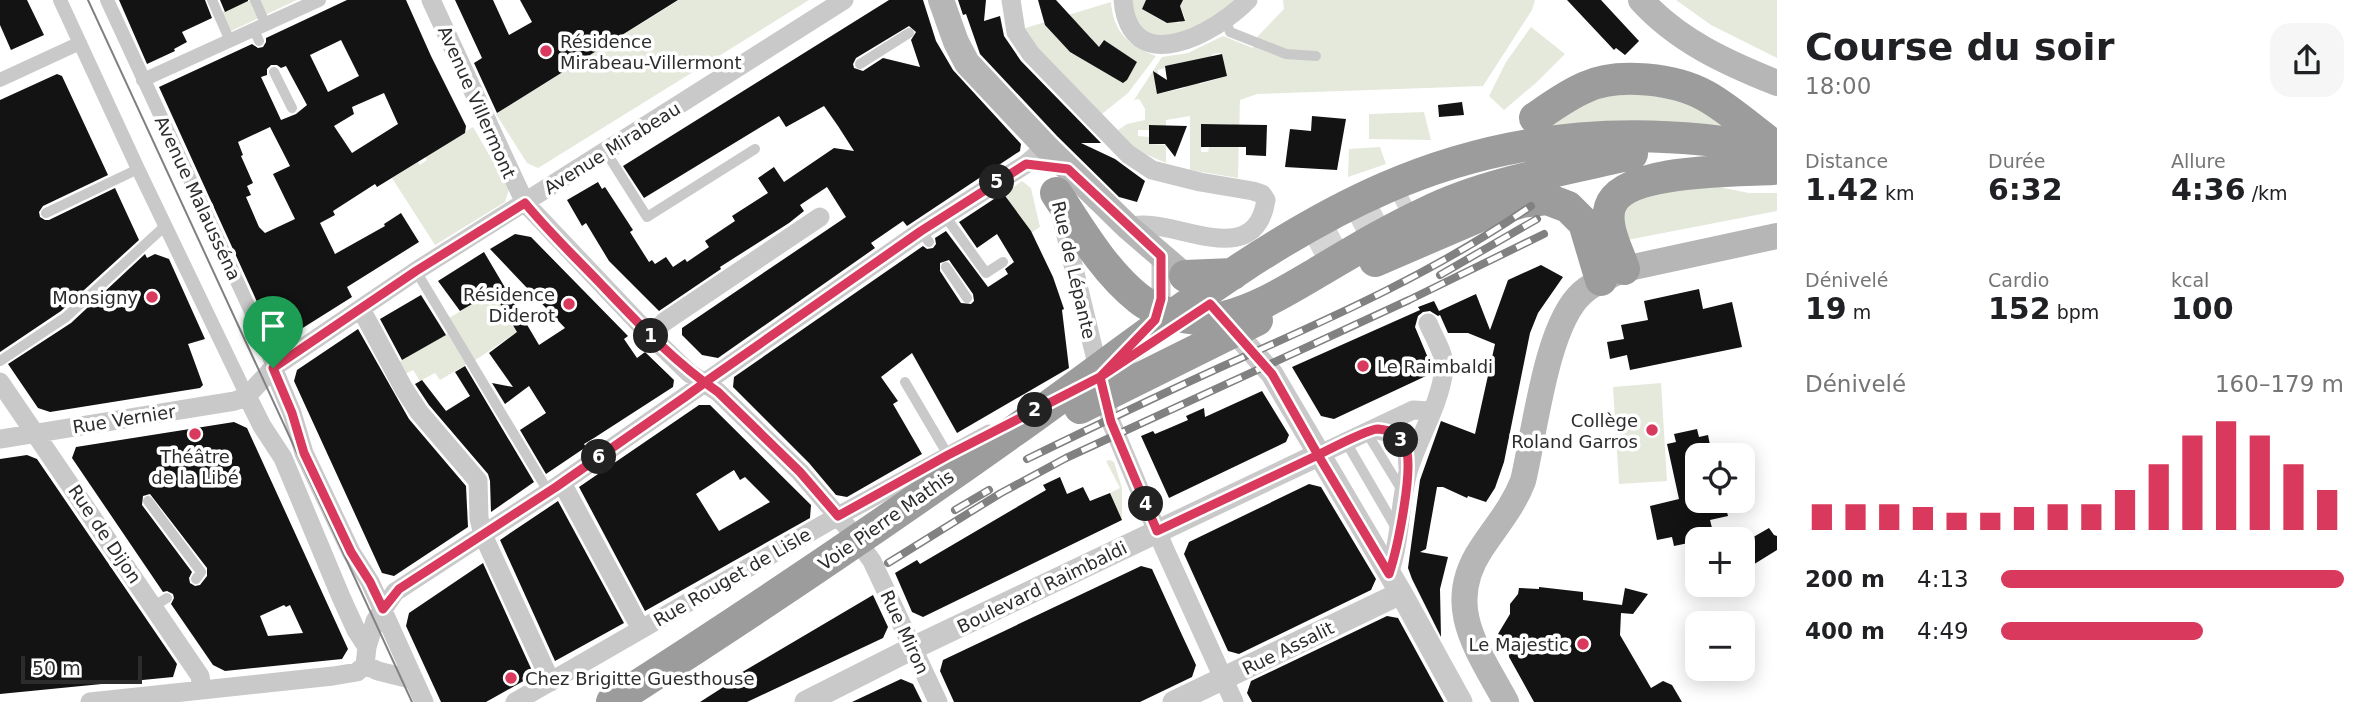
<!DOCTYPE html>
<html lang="fr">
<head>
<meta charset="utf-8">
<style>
	:root { --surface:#fff; --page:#f6f6f6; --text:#202124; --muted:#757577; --accent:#d9395c }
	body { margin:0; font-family:"DejaVu Sans",sans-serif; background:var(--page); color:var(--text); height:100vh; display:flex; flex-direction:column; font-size:26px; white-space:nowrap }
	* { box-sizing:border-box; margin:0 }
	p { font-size:23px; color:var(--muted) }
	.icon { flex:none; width:38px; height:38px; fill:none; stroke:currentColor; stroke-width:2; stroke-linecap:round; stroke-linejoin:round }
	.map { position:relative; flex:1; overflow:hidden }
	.drawer { display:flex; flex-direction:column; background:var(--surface); width:595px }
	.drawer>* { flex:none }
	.fabs { position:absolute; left:1685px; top:443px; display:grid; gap:14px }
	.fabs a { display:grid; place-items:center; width:70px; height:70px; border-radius:14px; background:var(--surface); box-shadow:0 4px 18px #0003; font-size:35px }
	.scale { position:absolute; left:21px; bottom:18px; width:121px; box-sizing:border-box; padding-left:7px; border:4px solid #2c2c2c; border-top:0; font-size:19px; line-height:24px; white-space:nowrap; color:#2c2c2c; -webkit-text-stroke:5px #fff; paint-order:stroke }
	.pin { position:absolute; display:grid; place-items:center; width:60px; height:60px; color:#fff; margin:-72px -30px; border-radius:50% 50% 50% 0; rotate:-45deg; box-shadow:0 0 7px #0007 }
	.pin .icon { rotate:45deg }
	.km { position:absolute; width:35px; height:35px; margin:-18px; border-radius:50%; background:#222; color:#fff; font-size:19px; line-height:35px; text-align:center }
	.round { display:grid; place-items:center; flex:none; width:74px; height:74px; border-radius:21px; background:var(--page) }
	.head { display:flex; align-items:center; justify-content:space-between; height:119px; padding:0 28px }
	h1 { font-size:38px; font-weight:800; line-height:52px }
	.figures { display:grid; grid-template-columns:repeat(3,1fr); gap:10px; height:119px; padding:7px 28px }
	.figures div { display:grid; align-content:center }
	.figures b { font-size:30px; font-weight:800 }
	.figures small { font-size:19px; font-weight:400 }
	.figures p { font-size:19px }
	.chart { height:196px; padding:14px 28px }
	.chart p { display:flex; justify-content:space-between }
	.chart svg { width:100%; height:126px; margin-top:7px; stroke:var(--accent); stroke-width:6 }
	ul { padding:0 28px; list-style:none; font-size:23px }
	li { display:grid; grid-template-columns:112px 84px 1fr; align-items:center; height:52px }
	li i { height:18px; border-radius:9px; background:var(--accent) }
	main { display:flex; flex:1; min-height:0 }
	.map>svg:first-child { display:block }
</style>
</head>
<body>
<main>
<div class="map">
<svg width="1777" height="702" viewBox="0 0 1777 702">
	<rect width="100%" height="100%" fill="#fff"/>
	<path fill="#e5e9db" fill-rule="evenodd" d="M250,0H297L227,33L218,14Z
		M679,0H809L543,165L538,168L527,163L496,114Z
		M1131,0H1146L1142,9L1166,23L1169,20L1179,23L1185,18L1180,6L1183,0H1237L1231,7C1207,19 1157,55 1136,22C1132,16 1132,7 1131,0Z
		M1283,0H1535L1532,10L1483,86L1257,94L1240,100L1238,178L1190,170V116L1166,120V126L1149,125V130H1138V136L1149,137V144L1166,145V163L1138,151L1118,130L1127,124L1145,120V109L1139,99L1134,100L1162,57L1188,53L1223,36L1253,48L1257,37L1284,9ZM1221,53L1227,76L1200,84L1197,73L1213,54ZM1181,63L1185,88L1157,94L1158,70ZM1201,124H1231V144L1225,145V147H1209L1208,152H1201Z
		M1676,0H1777V58L1711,25Z
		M1111,2C1113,32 1129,46 1156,56L1128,93L1102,114L1029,40L1022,29ZM1065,29L1080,31L1083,29L1091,38L1072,54L1056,37ZM1103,40L1137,62L1127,79L1090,63Z
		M1531,27L1565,54L1537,82L1504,110L1489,96L1506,62Z
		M1660,88L1741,128H1550L1548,123L1612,90Z
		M1424,112L1431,140L1369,139V114Z
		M473,127L509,189L505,202L435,245L392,178L418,162L420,165L427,160L425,157Z
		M1380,147L1386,164L1348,177L1349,149Z
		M1022,181L1031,188L1040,227L1031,233L1004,194Z
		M1689,181L1749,193H1777V211L1627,240L1620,200Z
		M493,292L517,332L474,361L449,318Z
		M449,333L467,364L440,380L435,373L420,381L413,370L403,375L397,363Z
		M1661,383L1667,481L1619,484L1613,387Z
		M1110,460L1114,462L1122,488V520L1110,493L1120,488L1106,461Z"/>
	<path fill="#131313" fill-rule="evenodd" d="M0,0H27L44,35L11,50L0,25Z
		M119,0H205L212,18L182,32L187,42L174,49L175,51L147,64Z
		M220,0H248V1L225,12Z
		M347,0H406L431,56L466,126L465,133L377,187L375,184L333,211L335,215L320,223L335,254L385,226L384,224L401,213L419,242L347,287L352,297L282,341L274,339L159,87L252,44L258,48L263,47L266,42V38ZM341,40L359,76L328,92L310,55ZM271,65H277L281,68L286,66L307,105L296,114L281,120L261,77L267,75V69ZM384,93L398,124L352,153L334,126L354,114L352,107ZM270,127L290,166L273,174L295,219L265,233L259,227L246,197L251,195L247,186L253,183L241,156L243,155L238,142Z
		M455,0H493L509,35L532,22L520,0H678L497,113L474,63L482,58Z
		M889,0H923L936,41L953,70L1021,144L1020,151L907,226L903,221L871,243L875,248L718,358L702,355L682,335V328L846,217L827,187L800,205L804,211L789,223L720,267L721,269L659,311L609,261L586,223L582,226L567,200L598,182L602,189L605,187L633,230L630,232L649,262L652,260L655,264L666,257L673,267L685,259L687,262L709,247L705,241L735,221L732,216L768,193L758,178L774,167L784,182L834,148L854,151L838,126L824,106L786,127L779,116L644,198L623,166ZM909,26L916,32L911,40L920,67L883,58L863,71L854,68L853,64L856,58Z
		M958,0H986L984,21L1000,16L1004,36L1021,61L1101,143H1081L1115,159L1145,181L1137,202L1119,197L1057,136L980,54L966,14L963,15Z
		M1038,0H1056L1099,47L1104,40L1137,62L1127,80L1123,83L1070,52L1045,25Z
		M1146,0H1183L1180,6L1185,21L1167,23L1142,9Z
		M1567,0H1601L1639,41L1625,55L1616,48L1614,50Z
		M1222,54L1227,76L1157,94L1153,71L1167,80L1165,66Z
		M57,74L62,76L108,175L43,206L39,212L40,217L45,220H49L115,188L139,240L61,311L0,352V100Z
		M1462,102L1464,115L1439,117L1438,105Z
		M1312,116L1346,119L1337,170L1285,167L1290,129L1311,131Z
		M1201,124L1267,125L1266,156L1246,155V147H1201Z
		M1149,125L1187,126L1175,157L1165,144H1149Z
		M1003,193L1031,231L1053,277L1064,309L1062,310L1069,368L957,433L912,353L881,377L898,401L893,404L922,454L847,497L836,495L809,463L733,387L734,377L923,246L927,249L933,248L936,244L935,238L946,231L988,287L1008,274L1005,269L1014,262L997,234L977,248L959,222ZM949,260L973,294L974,301L971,304L961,303L940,271V263Z
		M515,234L531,237L628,336L624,339L637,358L645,352L674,380L673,387L594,438L584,444L586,447L546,474L520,430L546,413L529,386L505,404L492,383L513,387L489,353L517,332L493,292L460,311L438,281L484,252L539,345L565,328L490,249Z
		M145,254L147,258L155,254L169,259L205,339L188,344L203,385L200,388L50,412L38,408L8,364L71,323Z
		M1541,265L1563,277L1538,313L1530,333L1504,462L1495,488L1486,502L1468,496L1467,498L1443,487H1437L1426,549L1420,552L1448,557L1440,589L1441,637L1412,579L1408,568L1420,480L1441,421L1475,434L1495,344L1468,333H1448L1440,315L1438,316L1430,311L1423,312L1418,316L1415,327L1431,365L1426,376L1334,419L1321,416L1292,367L1420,310L1418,307L1434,301L1439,311L1476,294L1490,330L1508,280Z
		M1699,289L1703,309L1732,302L1742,347L1630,370L1627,355L1610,359L1607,342L1624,339L1621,325L1648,320L1644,301Z
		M421,295L446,335L402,360L380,319Z
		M358,329L409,419L466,486L468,527L394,576L382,573L294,381L297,370Z
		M465,366L534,482L491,512L490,481L488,474L429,405L415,384L422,380L446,411L470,396L455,372Z
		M1262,391L1289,435L1286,442L1169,498L1141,436L1153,431L1155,434L1167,429L1188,420L1186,416L1204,408L1205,417Z
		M699,405H710L811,505L810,518L645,611L579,487ZM734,470L740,480L745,477L770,502L719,531L696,494Z
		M234,422L247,428L348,649L342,659L225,671L213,665L171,604L174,598L173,594L167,591L163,592L72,458L76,447ZM150,494L207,568V576L200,585L195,586L190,583L189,578L192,572L142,505L143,496ZM284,605L286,607L290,605L303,633L268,636L260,616Z
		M1697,429L1699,437L1708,435L1712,455H1698V500H1724L1728,516L1710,520L1712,528L1696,532L1698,541L1674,546L1672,537L1657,540L1650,506L1679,499L1667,444L1676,442L1674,434Z
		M27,455L37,459L177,664L173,677L0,694V459Z
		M1060,477L1067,494L1083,487L1090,501L1110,493L1122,520L923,617L912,612L895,573L917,560L920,564L1046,490L1043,485Z
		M1309,484L1321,487L1376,579L1371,590L1239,654L1228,651L1184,554L1189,542Z
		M558,501L624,623L555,661L500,540Z
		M1769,528L1774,535L1777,536V550L1743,571V543Z
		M483,563L534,675L486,702H441L406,626L409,613Z
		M1141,566L1152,569L1182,635L1196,665L1192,677L1140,702H954L940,671L943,660Z
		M1539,587L1583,592V600L1622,605L1625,588L1648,594L1633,614L1621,613L1620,635L1651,688L1663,681L1672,685L1682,702H1534L1509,657L1508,642L1498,634L1510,614V604L1518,594L1519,588L1539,589Z
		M873,595L888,627L883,638L747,702H700L739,677V674Z
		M1387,616L1398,618L1444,702H1252L1247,693L1251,681Z
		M901,679L913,684L922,702H852Z"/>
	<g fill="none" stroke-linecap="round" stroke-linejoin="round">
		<path stroke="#d5d5d5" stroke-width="32" stroke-dasharray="32 16" stroke-linecap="butt" d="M1309,245L1407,193"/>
		<path stroke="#c9c9c9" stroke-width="10" d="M212,0L230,41
			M255,0L266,25
			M1226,21L1230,32L1286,54L1316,56
			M254,30L259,41
			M860,64L909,33
			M274,72L292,108
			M606,152L647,217L755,149
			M46,213L138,169
			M945,216L986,273L1003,262
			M921,231L929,242
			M946,267L967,298
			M416,271L548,491
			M0,361L66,317L165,226
			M905,382L948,455
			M1367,433L1403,492
			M1346,442L1396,528
			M148,501L201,572L196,579
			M154,606L167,598"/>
		<path stroke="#c9c9c9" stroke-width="14" d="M60,0L138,169L247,396
			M107,0L260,331L273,368
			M0,80L80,43
			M143,80L319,0"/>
		<path stroke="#c9c9c9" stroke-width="19" d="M431,0L525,203L651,336L689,373L718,392L800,472L848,528L872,561L938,702
			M1011,0L1016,32L1031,54L1128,154L1152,170L1200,182L1253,191L1262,194L1266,200C1254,276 1169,213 1128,227
			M1123,0C1130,80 1215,34 1248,0
			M1061,215L1111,422L1165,550L1234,702
			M361,309L404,389L419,412L478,481L479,518L483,535L551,682
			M1156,318L1161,299V256
			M651,336L664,322L820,217
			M273,368L292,413L304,453L351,552L370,582L424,702
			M0,382L200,676L202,690
			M247,396L262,426L283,458L341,597L356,630L367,647
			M1375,429L1398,436L1407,451L1408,469
			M0,439L235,401L247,396L273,368L416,271L844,0
			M1318,455L1413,410L1432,411
			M562,483L641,629
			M1389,574C1401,540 1399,505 1408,472C1418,438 1440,405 1444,369C1446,355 1433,336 1428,323
			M365,665L367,647L375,621L395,592L556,487L921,231L1026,164L1046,147
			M365,665L378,671L414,680
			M90,702L333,676L357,672L365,665
			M515,702L838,516L989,434"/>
		<path stroke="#c9c9c9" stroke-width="23" d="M1226,322L1272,374L1401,593L1461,702
			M806,702L913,648L1318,455
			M1174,702L1401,593"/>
		<path stroke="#b6b6b6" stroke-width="26" d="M941,0L956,42L967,63L1046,147L1128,227L1185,276
			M1641,0C1678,41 1727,63 1777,83
			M1506,702C1478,650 1443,606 1481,549C1496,526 1513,507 1523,481C1535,432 1546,325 1582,293C1594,282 1610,276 1624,269L1777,236"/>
		<path stroke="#9c9c9c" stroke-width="32" d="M1535,118C1551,107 1567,95 1586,87C1618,72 1676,79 1706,96C1731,110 1753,131 1776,147
			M1056,193C1080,229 1104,271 1138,298C1158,315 1198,323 1224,317C1257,309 1286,291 1315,274C1352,252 1388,230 1427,212C1485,183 1568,169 1632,154
			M1375,261L1489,212L1522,202L1547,199L1568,207L1584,223L1601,280
			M1624,269C1618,251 1604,226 1610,207C1622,168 1738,171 1773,169
			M1185,276L1233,274
			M1080,408L1257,320
			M612,702C747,616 880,526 1011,433C1129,350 1252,246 1385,188C1511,133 1643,124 1777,151"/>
		<path stroke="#818181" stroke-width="2" d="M88,0L412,702"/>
		<g stroke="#818181" stroke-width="8">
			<path id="rail" d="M1440,275L1537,219
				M1027,459C1097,425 1167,391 1239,359C1340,314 1440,269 1531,206
				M955,510L989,490
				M888,563L1001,493L1066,458L1409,300L1544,234"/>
		</g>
		<use href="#rail" stroke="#fff" stroke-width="5" stroke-dasharray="16" stroke-linecap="butt"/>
	</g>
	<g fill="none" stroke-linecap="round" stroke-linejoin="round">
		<g stroke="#fff" stroke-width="14">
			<path id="route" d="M273,368L416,271L525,203C548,231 574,256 599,282C637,322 673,361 718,392L800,472L838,516L948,455L1100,377L1210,304L1272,374L1318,455C1330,449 1368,429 1378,429C1390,430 1400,435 1405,445C1415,467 1397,550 1389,574L1318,455L1157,531L1111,422L1100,377L1155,320L1161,299V256L1068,169L1026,164L921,231L711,378L685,397L556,487L399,589L383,609L370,582L351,552L304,453L292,413L273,368"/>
		</g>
		<use href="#route" stroke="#d9395c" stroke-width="9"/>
	</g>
	<g fill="#d9395c" stroke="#fff" stroke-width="2.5">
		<circle cx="546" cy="51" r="7"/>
		<circle cx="152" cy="297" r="7"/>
		<circle cx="569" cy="304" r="7"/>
		<circle cx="1363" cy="366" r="7"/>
		<circle cx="1652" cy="430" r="7"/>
		<circle cx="195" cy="434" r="7"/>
		<circle cx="1583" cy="644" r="7"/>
		<circle cx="511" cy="678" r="7"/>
	</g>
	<g text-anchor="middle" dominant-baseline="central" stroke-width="7" stroke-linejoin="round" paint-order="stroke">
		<g font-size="18" fill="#2c2c2c" stroke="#fff" text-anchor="end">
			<text x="560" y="41" text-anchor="start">Résidence<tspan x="560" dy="21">Mirabeau-Villermont</tspan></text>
			<text x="555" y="294">Résidence<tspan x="555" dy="21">Diderot</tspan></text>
			<text x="138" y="297">Monsigny</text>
			<text x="1377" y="366" text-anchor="start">Le Raimbaldi</text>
			<text x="1638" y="420">Collège<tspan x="1638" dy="21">Roland Garros</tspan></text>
			<text x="195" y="456" text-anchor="middle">Théâtre<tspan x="195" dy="21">de la Libé</tspan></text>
			<text x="1569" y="644">Le Majestic</text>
			<text x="525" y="678" text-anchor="start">Chez Brigitte Guesthouse</text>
		</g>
		<g font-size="18" fill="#2c2c2c" stroke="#fff">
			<text transform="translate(477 102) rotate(66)">Avenue Villermont</text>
			<text transform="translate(612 148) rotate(-32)">Avenue Mirabeau</text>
			<text transform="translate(198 198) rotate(65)">Avenue Malausséna</text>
			<text transform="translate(1074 270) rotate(77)">Rue de Lépante</text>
			<text transform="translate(124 419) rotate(-9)">Rue Vernier</text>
			<text transform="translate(886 520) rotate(-35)">Voie Pierre Mathis</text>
			<text transform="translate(105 534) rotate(56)">Rue de Dijon</text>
			<text transform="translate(732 577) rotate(-30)">Rue Rouget de Lisle</text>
			<text transform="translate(1042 587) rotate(-26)">Boulevard Raimbaldi</text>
			<text transform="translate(905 632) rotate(65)">Rue Miron</text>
			<text transform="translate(1288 648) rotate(-26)">Rue Assalit</text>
		</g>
	</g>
</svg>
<div class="fabs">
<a><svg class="icon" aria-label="locate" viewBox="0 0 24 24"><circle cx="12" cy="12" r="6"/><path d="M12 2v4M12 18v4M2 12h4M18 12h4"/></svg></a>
<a>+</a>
<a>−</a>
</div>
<div class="scale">50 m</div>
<div class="pin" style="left:273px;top:368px;background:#1e9e55"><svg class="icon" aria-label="arrive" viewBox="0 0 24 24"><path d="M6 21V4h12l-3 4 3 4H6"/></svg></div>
<b class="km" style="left:651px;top:336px">1</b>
<b class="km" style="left:1035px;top:410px">2</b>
<b class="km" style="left:1401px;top:440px">3</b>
<b class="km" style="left:1146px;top:504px">4</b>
<b class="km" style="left:997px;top:182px">5</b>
<b class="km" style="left:599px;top:457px">6</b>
</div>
<section class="drawer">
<div class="head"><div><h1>Course du soir</h1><p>18:00</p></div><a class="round"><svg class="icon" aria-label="share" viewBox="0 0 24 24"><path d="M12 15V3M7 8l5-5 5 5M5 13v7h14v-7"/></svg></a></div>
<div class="figures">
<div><p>Distance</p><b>1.42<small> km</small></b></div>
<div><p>Durée</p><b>6:32</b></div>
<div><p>Allure</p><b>4:36<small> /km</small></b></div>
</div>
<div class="figures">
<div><p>Dénivelé</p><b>19<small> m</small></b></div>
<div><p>Cardio</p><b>152<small> bpm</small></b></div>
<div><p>kcal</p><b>100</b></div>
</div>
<div class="chart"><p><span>Dénivelé</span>160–179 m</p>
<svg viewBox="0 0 160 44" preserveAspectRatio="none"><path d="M5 44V35M15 44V35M25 44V35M35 44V36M45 44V38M55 44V38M65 44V36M75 44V35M85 44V35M95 44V30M105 44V21M115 44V11M125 44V6M135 44V11M145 44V21M155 44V30"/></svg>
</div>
<ul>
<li><b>200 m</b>4:13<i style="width:100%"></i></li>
<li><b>400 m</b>4:49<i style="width:59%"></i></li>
</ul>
</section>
</main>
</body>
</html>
